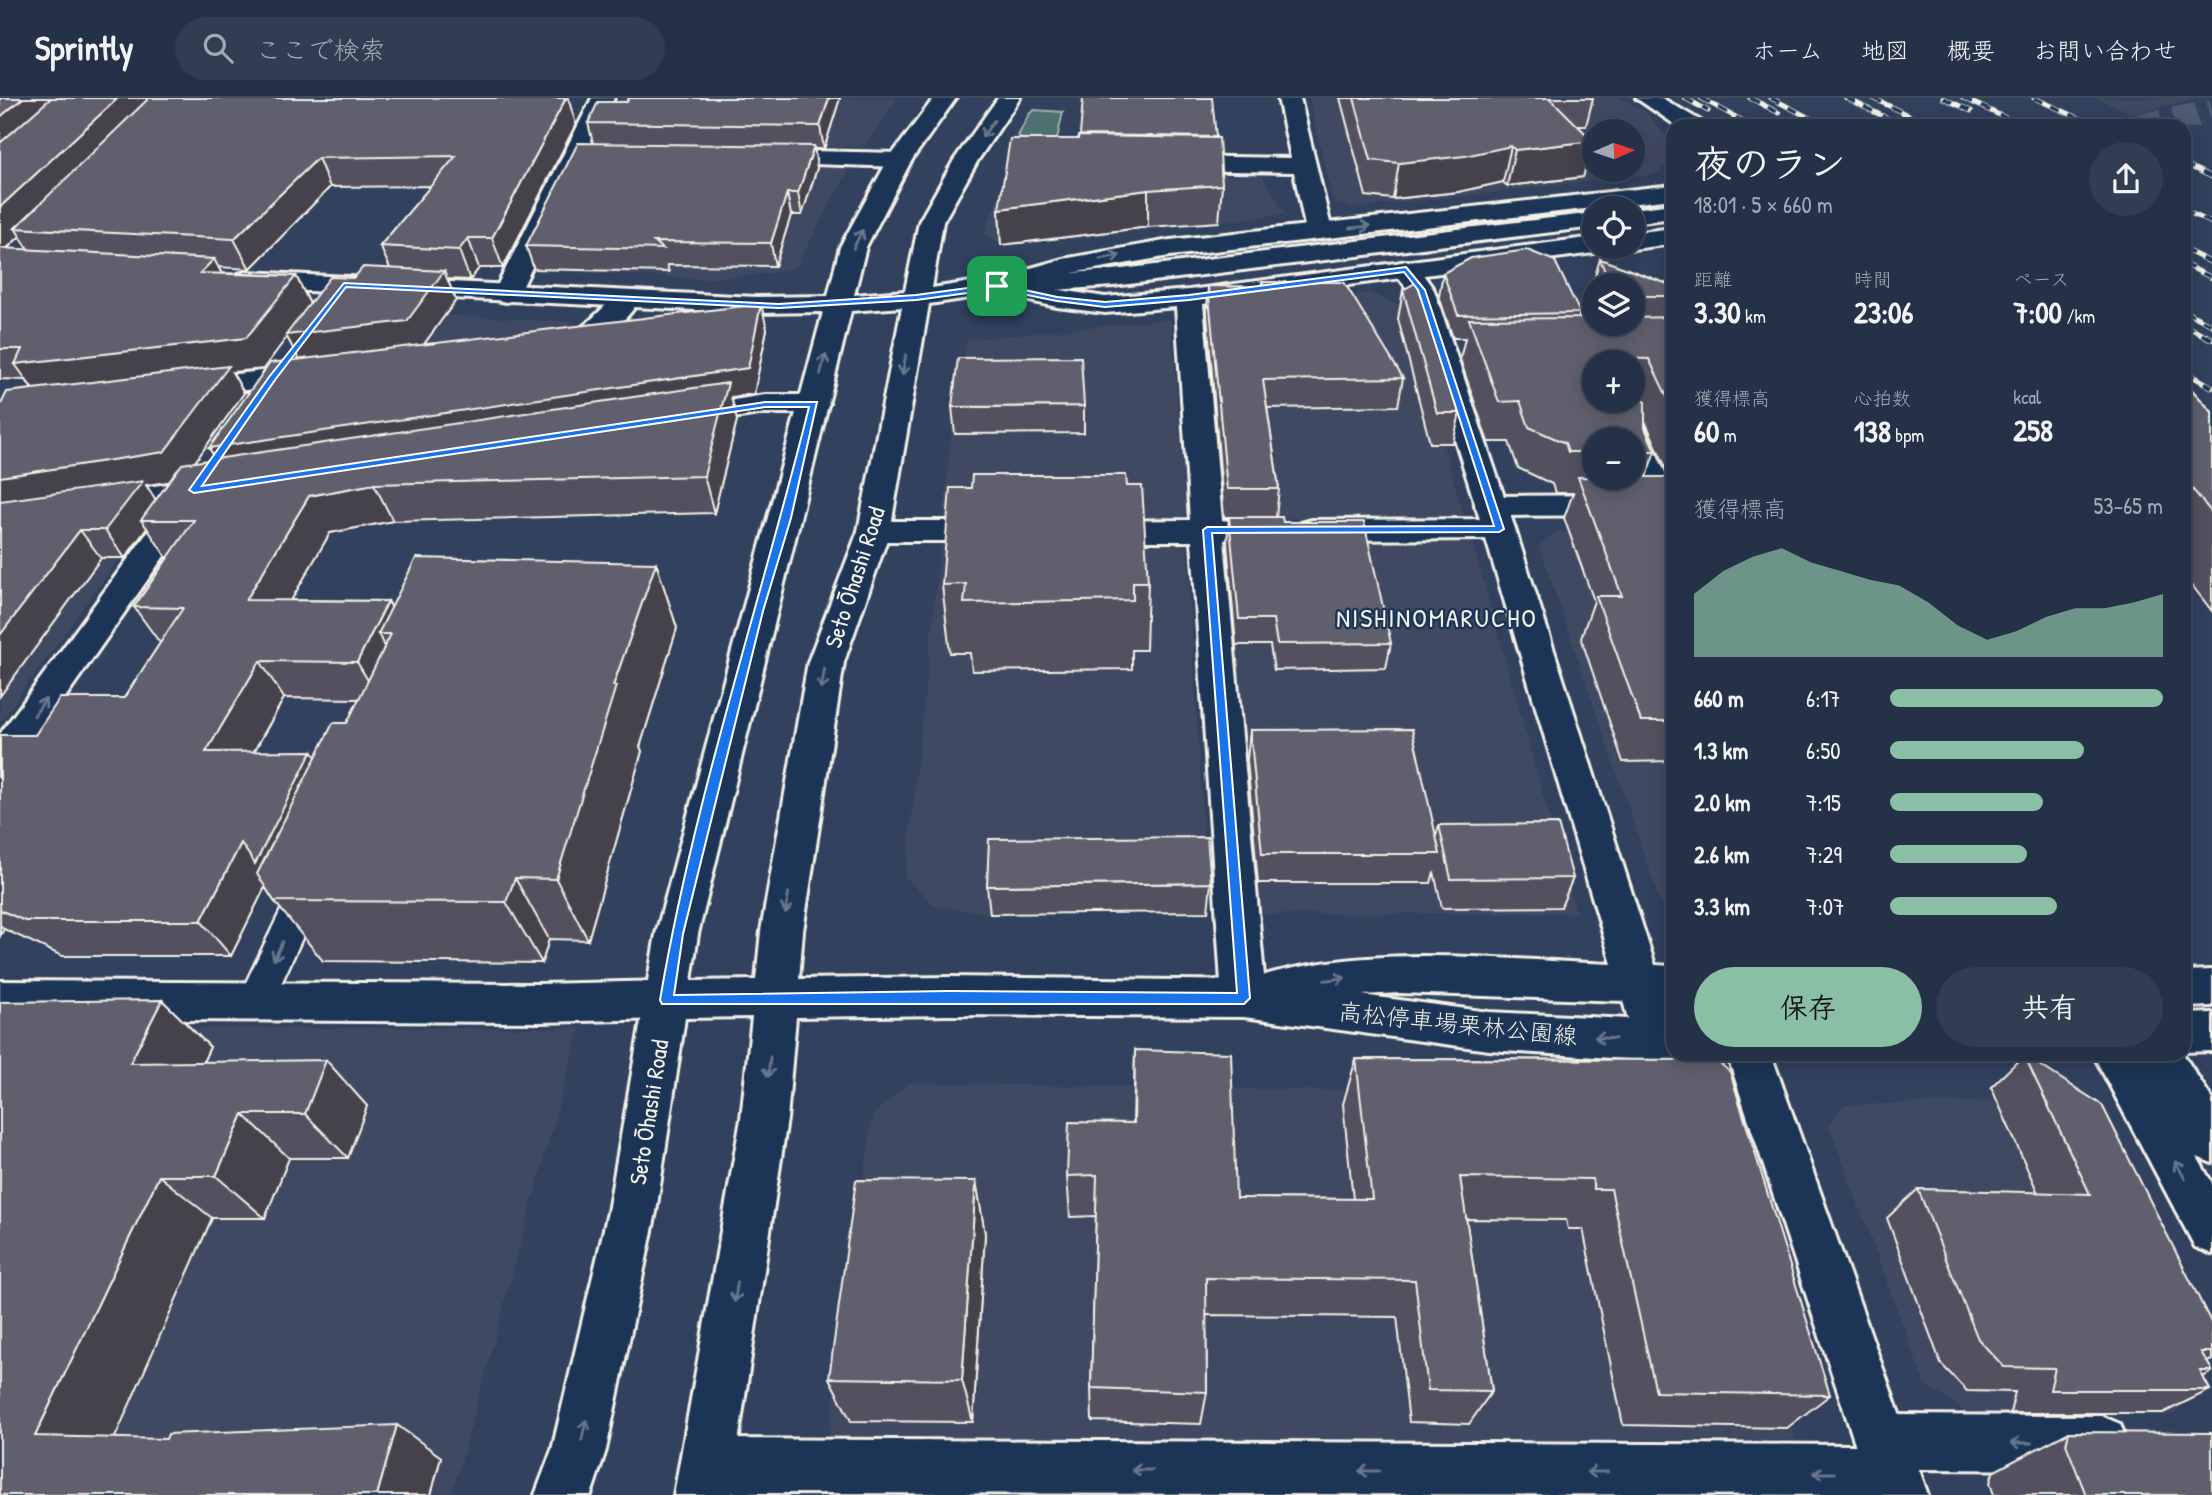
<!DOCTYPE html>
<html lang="ja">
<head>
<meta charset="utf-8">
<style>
	:root { --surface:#253146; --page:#313d51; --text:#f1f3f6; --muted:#a3a9b3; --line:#424c5f; --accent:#8abfa5 }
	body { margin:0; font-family:"Patrick Hand","Klee One",sans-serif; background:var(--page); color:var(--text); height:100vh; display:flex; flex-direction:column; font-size:26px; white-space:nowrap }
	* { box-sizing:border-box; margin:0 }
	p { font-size:23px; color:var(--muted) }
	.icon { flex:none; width:38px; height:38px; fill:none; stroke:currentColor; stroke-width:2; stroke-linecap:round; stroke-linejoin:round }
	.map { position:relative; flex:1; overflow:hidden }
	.drawer { position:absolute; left:1666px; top:21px; width:525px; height:942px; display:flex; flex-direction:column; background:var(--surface); border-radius:21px; box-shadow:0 4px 18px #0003,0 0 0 2px var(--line) }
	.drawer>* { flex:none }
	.needle { width:46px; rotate:87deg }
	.buttons { position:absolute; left:1582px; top:21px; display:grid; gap:14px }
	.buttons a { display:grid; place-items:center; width:63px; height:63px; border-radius:50%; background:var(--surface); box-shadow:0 4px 18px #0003,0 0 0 2px var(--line); font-size:35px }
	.pin { position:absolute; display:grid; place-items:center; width:60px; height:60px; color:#fff; margin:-30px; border-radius:14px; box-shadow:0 4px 10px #0006 }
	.round { display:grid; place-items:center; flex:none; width:74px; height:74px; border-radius:37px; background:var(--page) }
	.overview { display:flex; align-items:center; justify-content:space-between; height:119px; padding:0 28px }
	h1 { font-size:38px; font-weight:800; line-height:52px }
	.figures { display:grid; grid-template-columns:repeat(3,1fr); gap:10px; height:119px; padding:7px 28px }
	.figures div { display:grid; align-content:center }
	.figures b { font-size:30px; font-weight:800 }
	.figures small { font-size:19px; font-weight:400 }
	.figures p { font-size:19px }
	.chart { height:196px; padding:14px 28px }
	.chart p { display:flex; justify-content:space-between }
	.chart svg { width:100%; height:126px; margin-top:7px; fill:var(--accent); opacity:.7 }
	.button { display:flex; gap:14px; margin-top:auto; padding:14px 28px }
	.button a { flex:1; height:80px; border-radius:42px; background:var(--accent); color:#111; font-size:28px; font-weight:800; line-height:80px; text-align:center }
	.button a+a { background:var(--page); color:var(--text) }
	ul { padding:0 28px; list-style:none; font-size:23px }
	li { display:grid; grid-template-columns:112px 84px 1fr; align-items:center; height:52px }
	li i { height:18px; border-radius:9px; background:var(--accent) }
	header { display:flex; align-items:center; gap:42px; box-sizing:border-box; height:98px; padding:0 35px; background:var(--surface); border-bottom:2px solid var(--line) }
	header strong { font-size:33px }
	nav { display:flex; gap:38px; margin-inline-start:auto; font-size:24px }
	.search { width:490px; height:63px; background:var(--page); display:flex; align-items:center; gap:18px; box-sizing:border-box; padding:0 24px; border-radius:38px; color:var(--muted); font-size:26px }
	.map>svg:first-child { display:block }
</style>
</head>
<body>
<header>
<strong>Sprintly</strong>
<div class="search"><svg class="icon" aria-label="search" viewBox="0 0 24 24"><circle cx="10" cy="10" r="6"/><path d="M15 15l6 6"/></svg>ここで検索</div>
<nav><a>ホーム</a><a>地図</a><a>概要</a><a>お問い合わせ</a></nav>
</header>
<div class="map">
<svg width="2212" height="1397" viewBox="0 0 2212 1397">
	<rect width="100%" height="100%" fill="#31415e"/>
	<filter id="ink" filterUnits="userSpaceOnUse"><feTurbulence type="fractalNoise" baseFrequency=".0143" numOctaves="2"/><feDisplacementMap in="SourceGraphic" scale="14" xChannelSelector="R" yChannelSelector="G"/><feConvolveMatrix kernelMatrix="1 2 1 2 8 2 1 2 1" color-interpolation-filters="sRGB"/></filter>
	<g filter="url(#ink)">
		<path fill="#3f4a62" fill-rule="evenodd" d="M621,0H898L864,49L598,48Z
			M1309,0H1620L1644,13L1673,47V61L1656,76L1354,110L1335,105L1332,100ZM1594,33H1633V72H1594Z
			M2096,0H2197L2134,16Z
			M599,69L850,70L796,169L772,175L707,181L537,172L584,75Z
			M1008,75L1263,78L1286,116L1006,148L983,136Z
			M1369,195L1402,208L1465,420L1232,421L1216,414L1197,215Z
			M342,212L575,224L569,237L315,267Z
			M1171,221L1186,415L1173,424L943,423L951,336L962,285L966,242Z
			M161,403L0,624V429Z
			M1557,434H1673V814L1662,809L1539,447Z
			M1172,441L1187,448L1208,814L990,816L935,808L905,779L941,444Z
			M1367,441L1472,442L1576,815L1256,816L1221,448L1231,443Z
			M0,930H580L452,1397H0Z
			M907,985L1695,999L1795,1342L829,1341L872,1018Z
			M2008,1003L2192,1286L2175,1317L1967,1315L1924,1285L1829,1027L1843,1007Z"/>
		<path fill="#4e7070" stroke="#a1b0ac" stroke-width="2" d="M1034,12L1063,14L1057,41H1022L1018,38L1029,16Z"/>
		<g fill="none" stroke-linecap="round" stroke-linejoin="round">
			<path stroke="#4e5b73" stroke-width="24" stroke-dasharray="24 12" stroke-linecap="butt" d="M2138,28L2212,14"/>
			<g stroke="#f4f1e8" stroke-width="5">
				<path id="lane" d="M310,773L322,777L327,786L273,903L268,914L255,918L242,914L237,903L298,777Z"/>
			</g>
			<g stroke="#f4f1e8" stroke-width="6">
				<path id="street" d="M592,0H614L519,196L515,202L506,204L497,202L493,196Z
					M1636,0H1662L1701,23L1704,28H1677Z
					M763,52L900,55L908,57L912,62L908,67L900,69L755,64L751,59L755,54Z
					M1673,87V101L1170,158L1066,176L1029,187L1105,199L1189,192L1594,139V149H1605L1594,155L1203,206L1222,422L1242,425L1247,432L1242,439L1224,442L1266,900L1259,913L1244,919L1229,913L1222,900L1192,443H1092L1081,440L1076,433L1081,426L1092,423L1190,422L1176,209L1105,215L1057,209L997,196L988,194L984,188L988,182L1063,161L1170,142Z
					M1673,130V146L1633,151L1626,149H1633V135Z
					M627,194L636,196L640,202C621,230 584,262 548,253L544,247C551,237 568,238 579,231C596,221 608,199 627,194Z
					M311,267L321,270L325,276L321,282L186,300L176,297L172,291L176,285L186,282Z
					M765,297H814L824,300L829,306L824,312L814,315H765L684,328L674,325L669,319L674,313L684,310Z
					M1603,303H1633L1673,392V417L1491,418L1480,415L1475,408L1480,401L1491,398L1644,397L1633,371V341H1620Z
					M212,379L223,382L228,389L223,396L200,401L202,404L197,411L13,674L0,678V636L169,405L0,432V412Z
					M1499,421L1510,424L1515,431L1510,438L1499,441L1312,442L1301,439L1296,432L1301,425L1312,422Z
					M874,423H1000L1011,426L1016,433L1011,440L1000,443H874L863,440L858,433L863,426Z
					M0,883L539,886L666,883L681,889L688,902L681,915L666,921L539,924L0,921Z
					M1883,1317L2101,1318L2120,1326L2128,1345L2120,1364L2101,1372L1918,1371L1919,1375L1911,1394L1905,1397L707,1395L688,1387L680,1368L688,1349L707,1341L1858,1347L1856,1344L1864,1325Z"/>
			</g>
			<g stroke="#f4f1e8" stroke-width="6">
				<path id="secondary" d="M934,0H956L911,63L866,149L854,197L905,193L919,124L954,62L998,0H1020L978,62L943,124L932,190L997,180L1113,172L1594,115V129L1113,188L997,196L929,206L890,433L844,564L803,833L799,881L950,879L1254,883C1265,875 1281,873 1294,870C1396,848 1508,862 1612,866L1483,431L1408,192L1393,171L1397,165L1406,163L1415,165L1434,192L1515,431L1655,867L1673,868V904H1667L1673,923V956H1689L1673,963H1657L1489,952L1244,919L950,917L796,919L787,1021L730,1397H674L741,1021L752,919L685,920L656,1114L606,1352L591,1397H535L552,1352L608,1114L656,836L823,214L756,215L247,190L238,188L234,182L238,176L247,174L756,199L828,198L840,149L888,62ZM902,209L858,433L808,564L761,833L756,882L691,883L698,836L851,213ZM1400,895L1623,903L1628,921L1489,914L1362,897Z
					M1278,0H1300L1332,133L1328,138L1319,141L1310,138L1306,133L1294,74L1168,72L1160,70L1156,65L1160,60L1168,58L1291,60Z
					M1673,106V120L1633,125V111Z
					M2212,872V908L2184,909V873Z
					M2212,915V953L2184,954V916Z
					M1727,956H1771L1928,1397H1872Z
					M2093,956H2183L2212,1001V1065L2197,1059L2212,1085V1156L2195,1149Z"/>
			</g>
			<use href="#lane" fill="#1d3557" fill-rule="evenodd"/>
			<use href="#street" fill="#1d3557" fill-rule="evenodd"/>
			<use href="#secondary" fill="#1d3557" fill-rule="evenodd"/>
			<g stroke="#f4f1e8" stroke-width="5">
				<path id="rail-far1" d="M1685,0L1708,13
					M1701,0L1752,28
					M1750,0L1779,15
					M1771,0L1825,28
					M1846,0L1903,28
					M1873,0L1930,28
					M1943,0L1971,13
					M1963,0L2023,28
					M2034,0L2097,28
					M2184,66L2212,79
					M2184,112L2212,125
					M2184,151L2212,165
					M2184,166L2212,180
					M2184,213L2212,227
					M2184,227L2209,240"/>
			</g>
			<g stroke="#f4f1e8" stroke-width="6">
				<path id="rail" d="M2206,238L2212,241
					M2184,273L2212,289"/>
			</g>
			<use href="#rail-far1" stroke="#1d3557" stroke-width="3.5" stroke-dasharray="10" stroke-linecap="butt"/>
			<use href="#rail" stroke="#1d3557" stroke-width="4.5" stroke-dasharray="12" stroke-linecap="butt"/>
		</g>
		<path fill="#53515e" stroke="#f4f1e8" stroke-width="2" fill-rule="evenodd" d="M0,0L576,26L503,170H479L470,182L447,181L456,202L424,246L767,231L754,296L731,299L737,322L714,415L393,423L330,435L291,502L388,503L391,509L656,465L677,530L640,649L642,653L588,842L549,841L542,865L323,863L274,803L265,789L231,858H62L4,831L0,838V637H35L124,600L160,545L134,509L168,459H166L147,430L125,460H101L0,598L32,291L26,282L0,281ZM431,88L380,148L390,170L354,180L310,206L296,178L222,175L218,169L250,171L330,89ZM20,138L29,152L7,151ZM287,239L299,261L209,350L216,361L194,365L244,295L232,274L263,271ZM170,383L156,402L146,387ZM284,600L359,601L347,625L316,659L254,654Z
			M629,0H840L824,51H814L817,70L802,117H791L775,168L667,167L669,174L534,171L526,148L593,45L588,25L627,4Z
			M1340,0H1593L1586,28H1578L1593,43L1583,79L1507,88L1503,84L1458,94L1393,101L1366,98Z
			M1216,40L1222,87L1219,124L1148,129L1001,147L999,111Z
			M1600,161L1673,188V663L1623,664L1581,540L1594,503L1564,420L1573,395H1555L1552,386L1518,370L1509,344H1488L1460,261L1465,240H1453L1439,198L1443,175L1580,215L1578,221L1594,226H1633V187H1594V217L1588,201ZM1594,264H1633V303ZM1645,323L1670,379H1646L1655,353L1645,330ZM1594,341H1633V380H1594Z
			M1262,184L1403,280L1398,308L1267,310L1279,391L1276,419L1283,424L1391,545L1386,570L1274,572L1270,547H1236L1227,445L1229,419H1224L1207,216L1208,188L1261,189Z
			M1403,192L1460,315L1453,345H1430L1398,221Z
			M2184,283L2212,314V513L2184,477Z
			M1084,308V335L955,336L952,309Z
			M1127,388L1148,484L1146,552H1132V571L972,573L970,555H950L942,487Z
			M1250,632L1436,738L1439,727L1573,780L1561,809L1442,810L1434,774L1431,785H1258L1247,662Z
			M1211,785L1208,814L990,816L987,788Z
			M162,902L210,949L203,964L367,1008L348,1060H289L265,1120H212L114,1340L441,1359L431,1397H0Z
			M1135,952L1236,1100L1353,1101L1343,1006L1356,961L1716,962L1830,1297L1787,1330L1623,1327L1583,1131H1568L1566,1122L1466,1121L1492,1293L1469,1326L1409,1324L1397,1219L1206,1217L1207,1294L1201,1326L1092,1323L1091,1290L1096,1118L1070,1119L1067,1078L1133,1025Z
			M2024,957L2212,1226V1262L2207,1264L2212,1272V1274L2203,1279L2210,1292L2163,1315H2010L2015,1294L1967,1293L1941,1266L1887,1120L1918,1091L2038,1095L1991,989Z
			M976,1083L985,1136L973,1324L851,1323L829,1280Z
			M2069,1334L2212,1397H1994L1990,1385L1993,1374Z"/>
		<path fill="#44424c" stroke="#f4f1e8" stroke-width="2" d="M23,0H71L0,63V19Z
			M118,0H162L15,130L20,138L0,157V109Z
			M566,0H568L576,26L503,170L492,140Z
			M829,0H840L824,51L820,28Z
			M1593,43L1583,79L1507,88L1515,52Z
			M814,48L817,70L802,117L798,95Z
			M1511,48L1503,84L1458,94L1393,101L1399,65Z
			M318,60L330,89L250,171L234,141Z
			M1148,92V129L1001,147L999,111Z
			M787,95L791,117L775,168L771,145Z
			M468,140L479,170L470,182L459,152Z
			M214,161L230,191L200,175Z
			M444,173L456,202L419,253L302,267L287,239L263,271L232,274L244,295L182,382L146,387L161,411L141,422L147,430L125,460L105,432L0,410V379L37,297L15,266L296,178L311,208Z
			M761,206L767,231L754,296L731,299L737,322L714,415L704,378L225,375L209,350Z
			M374,386L393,423L330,435L270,539L246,502L309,398Z
			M80,432L101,460L0,598V537Z
			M656,465L677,530L640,649L642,653L588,842L556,781L613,588Z
			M388,503L408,540L391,536H378L395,567L379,601L357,564Z
			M260,563L284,600L233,690L206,654Z
			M312,653L336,690L268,783L231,858L201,823L241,745Z
			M515,780L549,841L542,865L506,804Z
			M0,827L4,831L0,838Z
			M162,902L210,949L181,1011L130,965Z
			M326,962L367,1008L348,1060L305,1016Z
			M243,1016L289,1060L265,1120L216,1078Z
			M159,1078L212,1120L102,1369L35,1338Z
			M976,1083L985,1136L973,1324L962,1282Z
			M397,1327L441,1359L431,1397H377Z"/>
		<path fill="#615e6d" stroke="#f4f1e8" stroke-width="2" d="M0,0H23L0,19Z
			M51,0H118L0,109V45Z
			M149,0H566L492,140H468L459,152L380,148L456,58L318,60L234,141L15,130Z
			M629,0H829L820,28L588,25L598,4H627Z
			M1083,0H1212L1216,39L1080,37Z
			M1354,0H1550L1593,43L1515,52L1511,48L1465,58L1399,65L1371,62Z
			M1078,38L1219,40L1222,87L1148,92L999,111L1010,41H1078Z
			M578,45L814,48L798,95H787L771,145L654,144L663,151L526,148Z
			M0,150L214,161L200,175L296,178L246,240L15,266L22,251H0Z
			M1527,152L1555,163L1580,215L1458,217L1443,175L1471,160Z
			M1600,161L1673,188V198H1633V187H1611L1609,184Z
			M363,169L444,173L407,223L286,237L330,179L354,180Z
			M1262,184H1344L1403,280L1263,282L1279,391H1227L1208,188L1263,189Z
			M1417,184L1460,315H1437L1403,192Z
			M761,206L748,270L209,350L270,265Z
			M1673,219V311L1649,261L1616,260L1614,264H1594V303H1633V301L1645,303V330L1655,353H1633V341H1594V354H1568L1565,345L1529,329L1520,303L1499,304L1469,221L1594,220V226H1600L1606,233L1609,226H1633V220Z
			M1081,259L1084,308L952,309L958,260Z
			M229,268L164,354L0,379V308L7,294Z
			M2184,283L2212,314V415L2184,381Z
			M728,285L704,378L374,386L309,398L246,502L388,503L357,564L260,563L206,654L312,653L255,766L241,745L201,823H25L0,812V637H35L60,600H124L183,510L134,509L194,422H141L182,366Z
			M972,377H1126L1127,388H1142L1148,484H1133V502L964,505L966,486L942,487L950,390H971Z
			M1578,379L1633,380V379H1673V623H1641L1596,498H1622Z
			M143,383L105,432H80L0,537V403Z
			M1229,419H1282L1283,424H1364L1391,545L1277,546L1273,521H1239Z
			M416,460L656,465L613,588H616L556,781L515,780L506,804L274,803L257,776L333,625H347L391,536H378Z
			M1412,631L1440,756H1262L1250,632Z
			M1558,726L1573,780L1451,781L1439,727Z
			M1207,739L1211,785L987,788L989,741Z
			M162,902L130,965L326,962L305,1016H243L216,1078H159L35,1338L166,1341L168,1336L397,1327L377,1397H0V904Z
			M1135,952L1231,955L1236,1100L1372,1101L1356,961L1716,962L1730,974L1830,1297L1656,1294L1611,1091H1594L1592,1081L1460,1079L1492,1293L1428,1292L1415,1182L1206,1180L1207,1294L1091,1290L1097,1077L1067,1078L1069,1024L1134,1025Z
			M2024,957L2102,1007L2212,1226V1254H2201L2212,1272V1273H2200L2210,1292H2050L2055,1270L2004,1269L1978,1241L1918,1091L2090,1096Z
			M856,1082L976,1083L962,1282L829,1280Z
			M2069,1334L2212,1335V1397H2086L2066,1346Z"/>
		<defs><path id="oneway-shaft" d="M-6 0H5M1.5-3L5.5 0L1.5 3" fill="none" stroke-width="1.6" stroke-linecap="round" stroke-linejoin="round" transform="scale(1.75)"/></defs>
		<g stroke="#68778a">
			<use href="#oneway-shaft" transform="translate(988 31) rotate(125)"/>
			<use href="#oneway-shaft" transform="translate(1360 129) rotate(-6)"/>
			<use href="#oneway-shaft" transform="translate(858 141) rotate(-63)"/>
			<use href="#oneway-shaft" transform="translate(1110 159) rotate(-11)"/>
			<use href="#oneway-shaft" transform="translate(823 266) rotate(-76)"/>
			<use href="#oneway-shaft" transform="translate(904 267) rotate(100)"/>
			<use href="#oneway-shaft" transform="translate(823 581) rotate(99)"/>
			<use href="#oneway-shaft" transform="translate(40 609) rotate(-55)"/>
			<use href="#oneway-shaft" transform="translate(787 805) rotate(99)"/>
			<use href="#oneway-shaft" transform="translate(278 853) rotate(115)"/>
			<use href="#oneway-shaft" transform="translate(1335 881) rotate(-8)"/>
			<use href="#oneway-shaft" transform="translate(1605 940) rotate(-177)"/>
			<use href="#oneway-shaft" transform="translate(769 969) rotate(96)"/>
			<use href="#oneway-shaft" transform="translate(2180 1072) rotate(-119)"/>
			<use href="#oneway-shaft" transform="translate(736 1194) rotate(99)"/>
			<use href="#oneway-shaft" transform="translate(584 1332) rotate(-77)"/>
			<use href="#oneway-shaft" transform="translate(2021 1345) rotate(-180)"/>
			<use href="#oneway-shaft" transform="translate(1142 1372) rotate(-180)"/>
			<use href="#oneway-shaft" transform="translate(1369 1373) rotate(-180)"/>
			<use href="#oneway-shaft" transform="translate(1597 1374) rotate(-180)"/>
			<use href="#oneway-shaft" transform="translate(1824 1375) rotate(-180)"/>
		</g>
	</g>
	<path fill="#1a73e8" stroke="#fff" stroke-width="2" fill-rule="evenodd" d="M1406,169L1425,192L1504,431L1499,434L1212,435L1250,900L1244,906H662L660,902C694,701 760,506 809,309H765L194,395L189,392L269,279L344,185L779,206L916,197L997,186L1057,199L1105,204L1189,197ZM1404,174L1418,192L1494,428L1207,429L1203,432L1237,895L950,893L674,897L683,836L763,513L791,420L817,304H765L202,388L275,282L346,189L779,210L916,202L997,191L1057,203L1105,209L1189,202Z"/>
	<g text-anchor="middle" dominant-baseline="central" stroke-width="5" stroke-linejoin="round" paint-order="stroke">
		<g font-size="24" fill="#f4f1e8" stroke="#1d3557">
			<text transform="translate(854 479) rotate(-72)">Seto Ōhashi Road</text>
			<text transform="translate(1458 925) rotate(6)">高松停車場栗林公園線</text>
			<text transform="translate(648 1014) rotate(-81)">Seto Ōhashi Road</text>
		</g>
		<g font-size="26" letter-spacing="2" fill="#f4f1e8" stroke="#1d3557">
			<text x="1437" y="519">NISHINOMARUCHO</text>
		</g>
	</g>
</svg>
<div class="buttons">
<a><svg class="needle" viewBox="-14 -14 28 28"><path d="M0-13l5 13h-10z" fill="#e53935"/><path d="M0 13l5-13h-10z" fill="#a3a9b3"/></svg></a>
<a><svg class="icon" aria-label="locate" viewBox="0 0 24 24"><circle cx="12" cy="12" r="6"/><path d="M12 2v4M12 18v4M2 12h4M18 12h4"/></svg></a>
<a><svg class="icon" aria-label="layers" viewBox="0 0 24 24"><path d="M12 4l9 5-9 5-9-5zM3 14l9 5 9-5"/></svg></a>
<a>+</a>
<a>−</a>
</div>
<div class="pin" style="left:997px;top:188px;background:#1e9e55"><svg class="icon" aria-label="arrive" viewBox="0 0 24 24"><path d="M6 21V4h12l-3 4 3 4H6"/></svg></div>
<section class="drawer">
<div class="overview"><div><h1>夜のラン</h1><p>18:01 · 5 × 660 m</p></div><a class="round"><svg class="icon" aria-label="share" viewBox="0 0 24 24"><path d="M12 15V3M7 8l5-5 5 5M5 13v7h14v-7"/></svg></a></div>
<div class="figures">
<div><p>距離</p><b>3.30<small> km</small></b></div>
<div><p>時間</p><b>23:06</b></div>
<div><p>ペース</p><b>7:00<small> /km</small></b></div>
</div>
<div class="figures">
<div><p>獲得標高</p><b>60<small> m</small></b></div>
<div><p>心拍数</p><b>138<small> bpm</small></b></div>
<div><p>kcal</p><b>258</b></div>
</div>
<div class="chart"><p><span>獲得標高</span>53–65 m</p>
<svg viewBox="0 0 160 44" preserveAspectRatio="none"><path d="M0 44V22L10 14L20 9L30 6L40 11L50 14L60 17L70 19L80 25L90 33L100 38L110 35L120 30L130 27L140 27L150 25L160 22V44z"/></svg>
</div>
<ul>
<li><b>660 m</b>6:17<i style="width:100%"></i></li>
<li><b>1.3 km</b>6:50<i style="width:71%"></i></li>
<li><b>2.0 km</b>7:15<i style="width:56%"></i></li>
<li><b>2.6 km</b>7:29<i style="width:50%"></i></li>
<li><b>3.3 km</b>7:07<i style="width:61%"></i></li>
</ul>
<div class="button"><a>保存</a><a>共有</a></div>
</section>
</div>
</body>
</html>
